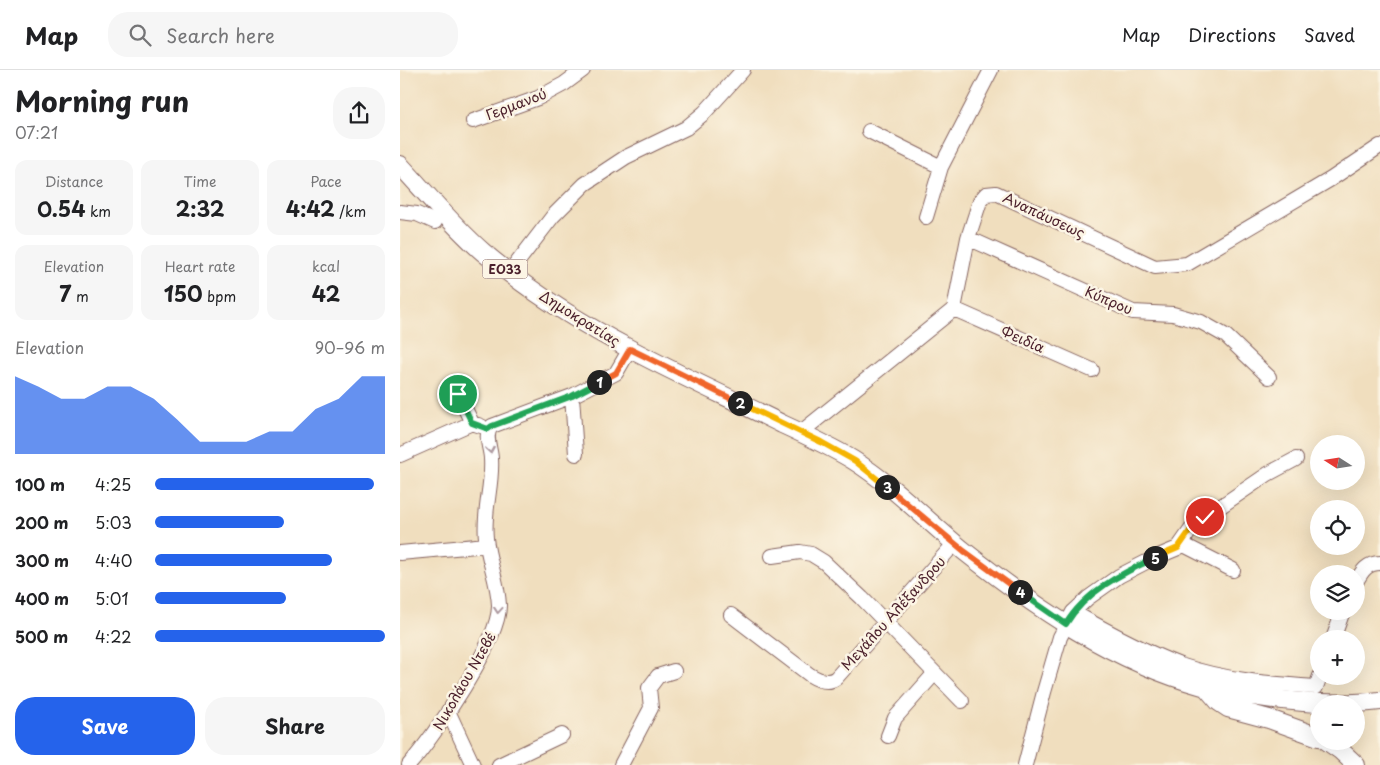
<!DOCTYPE html>
<html lang="en">
<head>
<meta charset="utf-8">
<style>
	:root { --surface:#fff; --page:#f6f6f6; --text:#202124; --muted:#757577; --line:#e0e0e0; --accent:#2563eb }
	body { margin:0; font-family:"Playpen Sans",sans-serif; background:var(--page); color:var(--text); height:100vh; display:flex; flex-direction:column; font-size:19px; white-space:nowrap }
	* { box-sizing:border-box; margin:0 }
	p { font-size:16px; color:var(--muted) }
	.icon { flex:none; width:28px; height:28px; fill:none; stroke:currentColor; stroke-width:2; stroke-linecap:round; stroke-linejoin:round }
	.map { position:relative; flex:1; overflow:hidden }
	.sheet { display:flex; flex-direction:column; background:var(--surface); width:400px }
	.sheet>* { flex:none }
	.needle { width:32px; rotate:282deg }
	.fabs { position:absolute; left:910px; top:365px; display:grid; gap:10px }
	.fabs a { display:grid; place-items:center; width:55px; height:55px; border-radius:50%; background:var(--surface); box-shadow:0 5px 20px #0002; font-size:25px }
	.pin { position:absolute; display:grid; place-items:center; width:42px; height:42px; color:#fff; margin:-21px; border:2px solid #fff; border-radius:50%; box-shadow:0 1px 5px #0007 }
	.km { position:absolute; width:25px; height:25px; margin:-12px; border-radius:50%; background:#222; color:#fff; font-size:14px; line-height:25px; text-align:center }
	.round { display:grid; place-items:center; flex:none; width:52px; height:52px; border-radius:20px; background:var(--page) }
	.headline { display:flex; align-items:center; justify-content:space-between; height:85px; padding:0 15px }
	h1 { font-size:28px; font-weight:700; line-height:38px }
	.metrics { display:grid; grid-template-columns:repeat(3,1fr); gap:8px; height:85px; padding:5px 15px }
	.metrics div { display:grid; align-content:center; border-radius:12px; background:var(--page); text-align:center }
	.metrics b { font-size:21px; font-weight:700 }
	.metrics small { font-size:14px; font-weight:400 }
	.metrics p { font-size:14px }
	.chart { height:140px; padding:10px 15px }
	.chart p { display:flex; justify-content:space-between }
	.chart svg { width:100%; height:90px; margin-top:5px; fill:var(--accent); opacity:.7 }
	.primary-button { display:flex; gap:10px; margin-top:auto; padding:10px 15px }
	.primary-button a { flex:1; height:58px; border-radius:20px; background:var(--accent); color:#fff; font-size:20px; font-weight:700; line-height:58px; text-align:center }
	.primary-button a+a { background:var(--page); color:var(--text) }
	ul { padding:0 15px; list-style:none; font-size:16px }
	li { display:grid; grid-template-columns:80px 60px 1fr; align-items:center; height:38px }
	li i { height:12px; border-radius:6px; background:var(--accent) }
	header { display:flex; align-items:center; gap:30px; box-sizing:border-box; height:70px; padding:0 25px; background:var(--surface); border-bottom:1px solid var(--line) }
	header strong { font-size:24px }
	nav { display:flex; gap:28px; margin-inline-start:auto; font-size:18px }
	.search { width:350px; height:45px; background:var(--page); display:flex; align-items:center; gap:12px; box-sizing:border-box; padding:0 18px; border-radius:20px; color:var(--muted); font-size:19px }
	main { display:flex; flex:1; min-height:0 }
	.map>svg:first-child { display:block }
</style>
</head>
<body>
<header>
<strong>Map</strong>
<div class="search"><svg class="icon" aria-label="search" viewBox="0 0 24 24"><circle cx="10" cy="10" r="6"/><path d="M15 15l6 6"/></svg>Search here</div>
<nav><a>Map</a><a>Directions</a><a>Saved</a></nav>
</header>
<main>
<section class="sheet">
<div class="headline"><div><h1>Morning run</h1><p>07:21</p></div><a class="round"><svg class="icon" aria-label="share" viewBox="0 0 24 24"><path d="M12 15V3M7 8l5-5 5 5M5 13v7h14v-7"/></svg></a></div>
<div class="metrics">
<div><p>Distance</p><b>0.54<small> km</small></b></div>
<div><p>Time</p><b>2:32</b></div>
<div><p>Pace</p><b>4:42<small> /km</small></b></div>
</div>
<div class="metrics">
<div><p>Elevation</p><b>7<small> m</small></b></div>
<div><p>Heart rate</p><b>150<small> bpm</small></b></div>
<div><p>kcal</p><b>42</b></div>
</div>
<div class="chart"><p><span>Elevation</span>90–96 m</p>
<svg viewBox="0 0 160 44" preserveAspectRatio="none"><path d="M0 44V6L10 11L20 17L30 17L40 11L50 11L60 17L70 27L80 38L90 38L100 38L110 33L120 33L130 22L140 17L150 6L160 6V44z"/></svg>
</div>
<ul>
<li><b>100 m</b>4:25<i style="width:95%"></i></li>
<li><b>200 m</b>5:03<i style="width:56%"></i></li>
<li><b>300 m</b>4:40<i style="width:77%"></i></li>
<li><b>400 m</b>5:01<i style="width:57%"></i></li>
<li><b>500 m</b>4:22<i style="width:100%"></i></li>
</ul>
<div class="primary-button"><a>Save</a><a>Share</a></div>
</section>
<div class="map">
<svg width="980" height="695" viewBox="0 0 980 695">
	<rect width="100%" height="100%" fill="#fcf5e5"/>
	<filter id="ink" filterUnits="userSpaceOnUse"><feTurbulence type="fractalNoise" baseFrequency=".02" numOctaves="2"/><feDisplacementMap in="SourceGraphic" scale="10" xChannelSelector="R" yChannelSelector="G"/><feConvolveMatrix kernelMatrix="1 2 1 2 8 2 1 2 1" color-interpolation-filters="sRGB"/></filter>
	<filter id="wash" filterUnits="userSpaceOnUse"><feTurbulence type="fractalNoise" baseFrequency=".0096" numOctaves="4" result="noise"/><feDisplacementMap in="SourceGraphic" scale="20" xChannelSelector="R" yChannelSelector="G"/><feGaussianBlur stdDeviation="1.12" result="paint"/><feColorMatrix in="noise" values="0 0 0 0 0 0 0 0 0 0 0 0 0 0 0 0 0 1.4 0 .05"/><feComposite in="paint" operator="in"/></filter>
	<g filter="url(#wash)">
		<rect width="100%" height="100%" fill="#f0debe"/>
	</g>
	<g filter="url(#ink)">
		<g fill="none" stroke-linecap="round" stroke-linejoin="round">
			<g stroke="#84625e" stroke-width="16">
				<path id="minor" d="M73,51L138,28L164,14L183,0
					M469,61L541,97
					M0,142L17,144L35,152
					M526,147L541,97L591,0
					M568,168L733,242L773,244L801,252L826,266L869,307
					M110,202L153,146L185,114L226,87L286,58L304,43L343,0
					M554,239L692,300
					M58,324L72,353L81,356
					M172,326L176,384
					M400,363L554,239L568,168L580,131L586,124L596,123L755,197L787,194L931,109L980,76
					M0,385L72,353
					M782,474L833,500
					M0,483L87,475
					M372,486L400,482L411,484L424,492L462,528L562,631
					M956,512C962,501 967,493 980,493
					M673,542C708,562 743,581 780,595C824,610 871,614 916,617L920,606
					M331,545L410,605C418,610 428,614 436,608L555,473
					M933,569L943,541
					M48,641L73,695
					M488,666L495,648L534,604
					M9,695C34,666 100,571 99,535C98,511 88,491 86,468C83,441 93,414 91,389C91,379 83,364 92,356L172,326L216,303L230,279
					M99,695L162,665
					M221,695L251,638L249,618L258,606L274,601
					M625,695L644,622L660,567L673,542L688,528L719,506L754,488L778,478L792,458L805,447L868,404L896,389"/>
			</g>
			<g stroke="#84625e" stroke-width="20">
				<path id="major" d="M0,95C27,124 53,156 83,182C128,220 180,253 232,280C281,306 332,329 382,354C406,365 430,376 453,390C493,415 528,452 564,481C636,538 714,592 803,616C822,621 841,624 860,627C900,633 940,636 980,631
					M806,617L819,632L828,638L869,649L919,667
					M927,671L940,680L956,695"/>
			</g>
			<use href="#minor" stroke="#fff" stroke-width="14"/>
			<use href="#major" stroke="#fff" stroke-width="18"/>
		</g>
		<defs><path id="oneway-chevron" d="M-2-3.5L2.5 0L-2 3.5" fill="none" stroke-width="1.6" stroke-linecap="round" stroke-linejoin="round" transform="scale(1.25)"/></defs>
		<g stroke="#ae9aa0">
			<use href="#oneway-chevron" transform="translate(90 380) rotate(81)"/>
			<use href="#oneway-chevron" transform="translate(98 540) rotate(95)"/>
		</g>
	</g>
	<g fill="none" stroke-linecap="round" stroke-linejoin="round" filter="url(#ink)">
		<g stroke="#fff" stroke-width="10">
			<path id="split-1" d="M58,324L72,353L88,359L92,356L172,326L199,312"/>
		</g>
		<g stroke="#fff" stroke-width="10">
			<path id="split-2" d="M199,312L216,303L230,279L340,333"/>
		</g>
		<g stroke="#fff" stroke-width="10">
			<path id="split-3" d="M340,333L421,372L455,391L487,417"/>
		</g>
		<g stroke="#fff" stroke-width="10">
			<path id="split-4" d="M487,417L564,481L620,522"/>
		</g>
		<g stroke="#fff" stroke-width="10">
			<path id="split-5" d="M620,522L666,554C685,522 722,503 755,488"/>
		</g>
		<g stroke="#fff" stroke-width="10">
			<path id="split-6" d="M755,488L778,478L792,458L805,447"/>
		</g>
		<use href="#split-1" stroke="#22a559" stroke-width="6"/>
		<use href="#split-2" stroke="#f0652b" stroke-width="6"/>
		<use href="#split-3" stroke="#f5b400" stroke-width="6"/>
		<use href="#split-4" stroke="#f0652b" stroke-width="6"/>
		<use href="#split-5" stroke="#22a559" stroke-width="6"/>
		<use href="#split-6" stroke="#f5b400" stroke-width="6"/>
	</g>
	<g text-anchor="middle" dominant-baseline="central" stroke-width="5" stroke-linejoin="round" paint-order="stroke">
		<rect fill="#fcf5e5" stroke="#7f5f63" stroke-width="1" x="82.5" y="189.5" width="45" height="19" rx="4"/>
		<g font-size="12" font-weight="bold" fill="#4a1f2b">
			<text x="105" y="199">ΕΟ33</text>
		</g>
		<g font-size="14" fill="#4a1f2b" stroke="#fcf5e5">
			<text transform="translate(116 34) rotate(-21)">Γερμανού</text>
			<text transform="translate(644 145) rotate(25)">Αναπάυσεως</text>
			<text transform="translate(709 230) rotate(23)">Κύπρου</text>
			<text transform="translate(180 248) rotate(32)">Δημοκρατίας</text>
			<text transform="translate(623 269) rotate(24)">Φειδία</text>
			<text transform="translate(493 543) rotate(-48)">Μεγάλου Αλέξανδρου</text>
			<text transform="translate(64 611) rotate(-60)">Νικολάου Ντεβέ</text>
		</g>
	</g>
</svg>
<div class="fabs">
<a><svg class="needle" viewBox="-14 -14 28 28"><path d="M0-13l5 13h-10z" fill="#e53935"/><path d="M0 13l5-13h-10z" fill="#757577"/></svg></a>
<a><svg class="icon" aria-label="locate" viewBox="0 0 24 24"><circle cx="12" cy="12" r="6"/><path d="M12 2v4M12 18v4M2 12h4M18 12h4"/></svg></a>
<a><svg class="icon" aria-label="layers" viewBox="0 0 24 24"><path d="M12 4l9 5-9 5-9-5zM3 14l9 5 9-5"/></svg></a>
<a>+</a>
<a>−</a>
</div>
<div class="pin" style="left:58px;top:324px;background:#1e9e55"><svg class="icon" aria-label="arrive" viewBox="0 0 24 24"><path d="M6 21V4h12l-3 4 3 4H6"/></svg></div>
<div class="pin" style="left:805px;top:447px;background:#d93025"><svg class="icon" aria-label="check" viewBox="0 0 24 24"><path d="M5 12l5 5 9-10"/></svg></div>
<b class="km" style="left:199px;top:312px">1</b>
<b class="km" style="left:340px;top:333px">2</b>
<b class="km" style="left:487px;top:417px">3</b>
<b class="km" style="left:620px;top:522px">4</b>
<b class="km" style="left:755px;top:488px">5</b>
</div>
</main>
</body>
</html>
